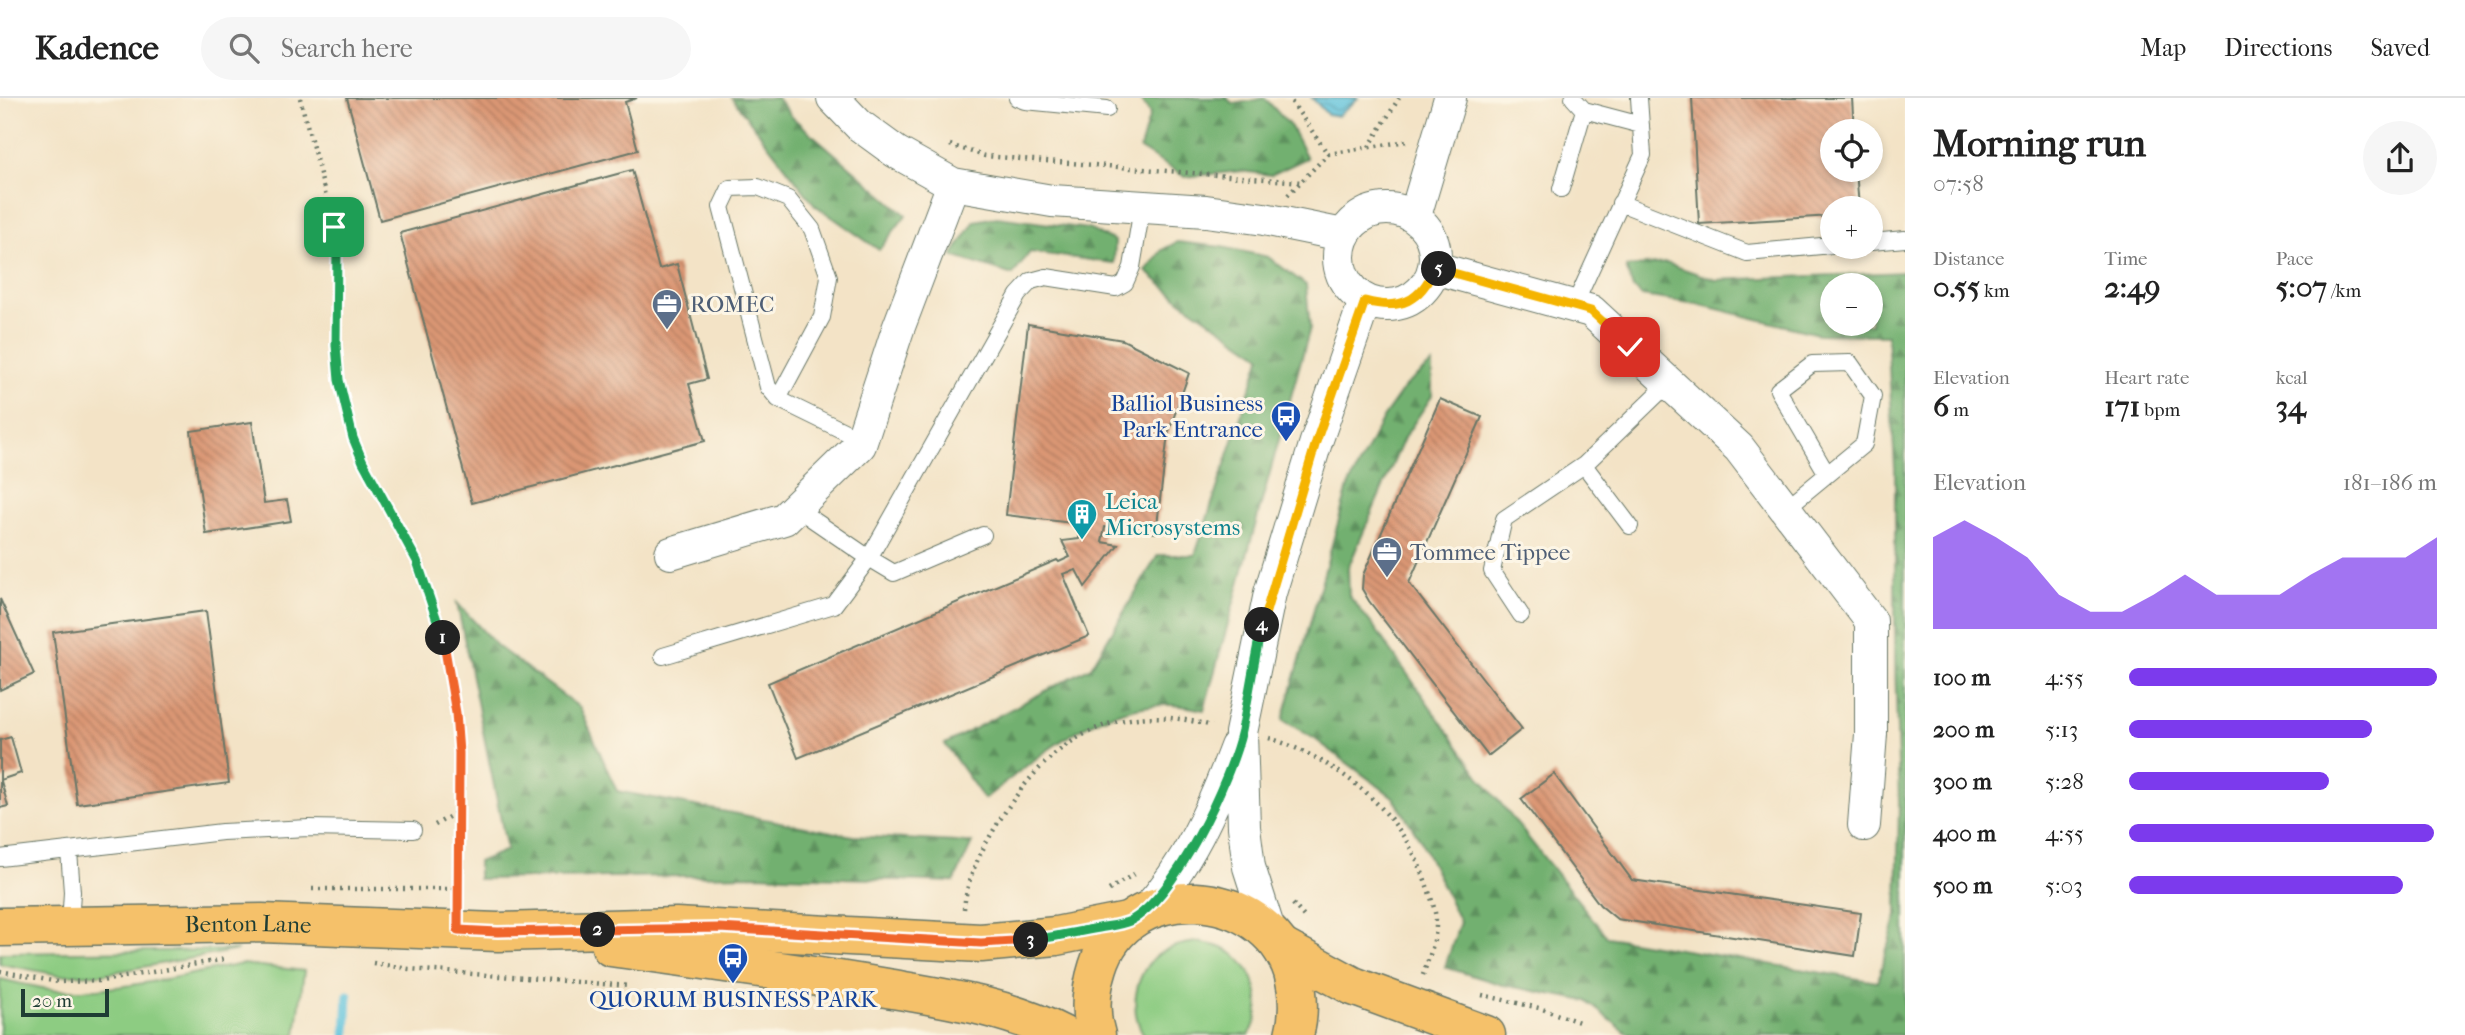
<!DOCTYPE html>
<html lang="en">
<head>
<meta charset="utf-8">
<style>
	:root { --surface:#fff; --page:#f6f6f6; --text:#222; --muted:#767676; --line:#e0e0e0; --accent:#7c3aed }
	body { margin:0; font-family:"IM FELL French Canon",serif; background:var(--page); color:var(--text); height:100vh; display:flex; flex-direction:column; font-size:26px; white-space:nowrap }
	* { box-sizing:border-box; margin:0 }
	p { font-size:23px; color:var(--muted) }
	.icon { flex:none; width:38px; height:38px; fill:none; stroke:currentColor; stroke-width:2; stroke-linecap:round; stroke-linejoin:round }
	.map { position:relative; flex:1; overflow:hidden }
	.sheet { display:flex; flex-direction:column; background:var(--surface); width:560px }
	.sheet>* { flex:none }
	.buttons { position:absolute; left:1820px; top:21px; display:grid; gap:14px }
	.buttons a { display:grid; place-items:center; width:63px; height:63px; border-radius:50%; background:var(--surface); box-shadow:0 4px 10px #0003; font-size:35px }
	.scale { position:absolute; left:21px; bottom:18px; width:88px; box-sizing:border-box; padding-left:7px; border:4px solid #1f3d34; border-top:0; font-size:19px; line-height:24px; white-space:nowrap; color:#1f3d34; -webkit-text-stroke:5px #fcf5e5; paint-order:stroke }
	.pin { position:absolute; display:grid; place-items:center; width:60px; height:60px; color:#fff; margin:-30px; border-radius:14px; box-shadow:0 4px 10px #0006 }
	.km { position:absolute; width:35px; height:35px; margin:-18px; border-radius:50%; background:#222; color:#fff; font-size:19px; line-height:35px; text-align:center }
	.round { display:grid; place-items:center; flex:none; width:74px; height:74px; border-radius:37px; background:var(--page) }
	.head { display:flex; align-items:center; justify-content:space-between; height:119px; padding:0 28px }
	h1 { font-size:38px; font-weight:800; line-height:52px }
	.figures { display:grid; grid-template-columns:repeat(3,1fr); gap:10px; height:119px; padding:7px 28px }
	.figures div { display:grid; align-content:center }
	.figures b { font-size:30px; font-weight:800 }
	.figures small { font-size:19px; font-weight:400 }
	.figures p { font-size:19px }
	.chart { height:196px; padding:14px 28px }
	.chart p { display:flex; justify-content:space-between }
	.chart svg { width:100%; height:126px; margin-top:7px; fill:var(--accent); opacity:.7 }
	ul { padding:0 28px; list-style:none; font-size:23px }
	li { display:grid; grid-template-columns:112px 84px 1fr; align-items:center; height:52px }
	li i { height:18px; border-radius:9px; background:var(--accent) }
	header { display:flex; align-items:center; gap:42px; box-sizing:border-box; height:98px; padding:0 35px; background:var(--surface); border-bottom:2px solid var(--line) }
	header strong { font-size:33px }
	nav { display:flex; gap:38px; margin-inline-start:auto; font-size:24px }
	.search { width:490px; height:63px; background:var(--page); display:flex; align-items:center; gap:18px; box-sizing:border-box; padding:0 24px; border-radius:38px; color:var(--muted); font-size:26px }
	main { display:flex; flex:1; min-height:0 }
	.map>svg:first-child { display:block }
</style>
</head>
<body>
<header>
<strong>Kadence</strong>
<div class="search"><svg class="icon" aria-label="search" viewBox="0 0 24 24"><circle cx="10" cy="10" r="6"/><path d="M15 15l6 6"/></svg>Search here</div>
<nav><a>Map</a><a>Directions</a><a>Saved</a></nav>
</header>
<main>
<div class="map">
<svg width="1905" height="937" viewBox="0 0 1905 937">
	<defs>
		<pattern id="forest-firs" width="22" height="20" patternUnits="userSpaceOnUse" patternTransform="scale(1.75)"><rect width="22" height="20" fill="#72b070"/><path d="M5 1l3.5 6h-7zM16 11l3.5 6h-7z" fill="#5d905d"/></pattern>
		<pattern id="water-waves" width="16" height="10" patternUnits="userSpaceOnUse" patternTransform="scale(1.75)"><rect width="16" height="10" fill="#5fc3dd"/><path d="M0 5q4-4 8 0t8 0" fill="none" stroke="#4ea0b4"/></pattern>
		<pattern id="building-back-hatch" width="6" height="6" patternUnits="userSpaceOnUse" patternTransform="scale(1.75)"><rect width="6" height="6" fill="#db9774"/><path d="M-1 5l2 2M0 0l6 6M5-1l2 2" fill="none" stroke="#b17c60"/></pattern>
	</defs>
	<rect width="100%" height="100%" fill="#fcf5e5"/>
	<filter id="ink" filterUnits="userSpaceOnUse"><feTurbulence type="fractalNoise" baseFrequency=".0143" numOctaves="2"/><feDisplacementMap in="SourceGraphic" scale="14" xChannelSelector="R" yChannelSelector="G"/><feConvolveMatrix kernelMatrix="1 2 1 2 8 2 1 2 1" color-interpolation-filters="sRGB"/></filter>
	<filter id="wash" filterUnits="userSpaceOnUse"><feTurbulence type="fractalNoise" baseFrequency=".00686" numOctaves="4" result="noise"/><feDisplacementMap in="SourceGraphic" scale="28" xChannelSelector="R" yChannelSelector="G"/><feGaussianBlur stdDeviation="1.57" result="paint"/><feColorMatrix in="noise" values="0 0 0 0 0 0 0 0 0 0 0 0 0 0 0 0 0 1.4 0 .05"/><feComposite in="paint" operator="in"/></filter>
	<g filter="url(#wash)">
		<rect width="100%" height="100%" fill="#f3e3c6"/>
		<path fill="#8dcc82" stroke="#56845b" stroke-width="2" d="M1196,844C1209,846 1222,848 1233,856C1258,874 1266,912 1249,937H1144C1128,912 1135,874 1159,856C1170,848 1183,846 1196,844Z
			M238,852L103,876L60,877L0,866V855Z
			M242,866L304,873L296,937H0V881C19,885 40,891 59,892C120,894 183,877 242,866Z"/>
		<path fill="url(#forest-firs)" stroke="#487652" stroke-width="2" fill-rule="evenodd" d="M732,0H777L793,20L906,117L879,152L815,107Z
			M1140,0H1226L1234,6L1265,0L1291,29L1307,60L1271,77L1241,73L1185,79L1140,51L1150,16Z
			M997,119L1088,131L1115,143L1114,165L1030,154L1013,177L952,158L975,123Z
			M1177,144L1222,149L1268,159L1306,187L1310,230L1204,612C1194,610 1183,608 1172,607C1097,604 1039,659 984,701L945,646L1091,569L1158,457H1195L1261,258L1181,203L1146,173L1162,152Z
			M1666,165L1716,182L1905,174V937H1641L1627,935L1586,903L1503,887L1445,869L1460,824L1421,743L1393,699L1315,641L1283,622L1348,389L1383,320L1407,286L1432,266V298L1404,340L1348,470L1349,498L1375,530L1479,678L1607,839L1877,884L1897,818L1899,703L1895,561V370L1887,237L1818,236L1697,206L1642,198L1633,191L1626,169ZM1832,187H1871V226H1832Z
			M457,505L497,548L580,610L617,693L853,738L972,745L954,784L755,777L478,781V764L507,752Z"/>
		<path fill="url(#water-waves)" stroke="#3f8088" stroke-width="2" d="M1312,0H1358L1338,18L1327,16Z"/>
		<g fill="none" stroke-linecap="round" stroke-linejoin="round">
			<path stroke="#5fc3dd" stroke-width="9" d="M346,937L348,897"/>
		</g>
		<g id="blocks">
			<path fill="url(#building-back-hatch)" d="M347,0H637L625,4L638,52L380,122Z
				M1692,0H1852L1854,33H1832V72H1856L1859,110H1832V118L1699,126Z
				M632,72L659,171L677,166L707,281L689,286L705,343L472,405L400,135Z
				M1028,226L1123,242L1189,275L1168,336L1156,435L1105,429L1102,444L1118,447L1085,489L1076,472L1063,476L1089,538L798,660L768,585L1057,462L1059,464L1070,459L1062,443L1079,441L1081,426L1006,417Z
				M1440,301L1482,319L1409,485L1522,631L1488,658L1369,503L1362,491L1363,477Z
				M252,324L264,405L287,402L291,423L206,436L191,333Z
				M0,501L34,576L0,592Z
				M206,513L229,685L77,706L53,534Z
				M11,639L21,675L0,682V642Z
				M1554,676L1632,782L1861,815L1855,858L1617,821L1600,807L1521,701Z
				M1,683L8,708L0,710V684Z"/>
		</g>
	</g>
	<g filter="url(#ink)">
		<use href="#blocks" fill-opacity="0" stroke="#697767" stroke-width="2"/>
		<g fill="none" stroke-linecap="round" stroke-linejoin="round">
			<g stroke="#697767" stroke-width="18">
				<path id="lane" d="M1017,0L1025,3L1107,11
					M1573,0L1584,12L1641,27
					M1561,91L1584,12
					M1620,105L1747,155L1832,147
					M1871,144L1905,141
					M1574,208L1643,57L1639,0
					M778,301L822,219L829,179L812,131L788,101L758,89L730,90L721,109L768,289L778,301L862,342
					M796,410L869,460L894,475L983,437
					M1785,411L1864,346L1873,298L1850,265L1812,266L1778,292L1827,376
					M1630,428L1584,367L1669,285
					M1521,517L1492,473L1504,421L1584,367
					M663,558L834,507L869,460L1018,197L1031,183L1046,179L1116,190L1125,185L1132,169L1142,110
					M69,753L72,794L70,827
					M0,760L222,734L309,730L413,732"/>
			</g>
			<g stroke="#697767" stroke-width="34">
				<path id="street" d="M833,0L859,27L896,54L953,86L1052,103L1206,113L1264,121L1343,137
					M1339 159a48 48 0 1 1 96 0a48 48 0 1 1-96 0Z
					M1415,118L1450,0
					M1435,170L1591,213L1739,350L1871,523V636L1864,727
					M671,455L784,421L860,347L898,231L953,86
					M1144,815C1188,767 1213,710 1236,649
					M1270,835L1249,769L1244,729L1241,635L1270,495L1316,344L1365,203"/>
			</g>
			<g stroke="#697767" stroke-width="41">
				<g id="primary">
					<path id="s1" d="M0,829L262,825L498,834L676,829L981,845L1056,838L1127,824"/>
					<path d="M611,849C703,862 795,874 887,890C945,900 1009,909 1062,937"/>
					<path d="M1283,850L1353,888L1486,937"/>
					<path d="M1096,937C1089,915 1091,891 1098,869C1126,777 1265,786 1293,874C1299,896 1300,916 1294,937"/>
				</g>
			</g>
			<path stroke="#697767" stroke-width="4.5" stroke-dasharray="2 5" stroke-linecap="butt" d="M300,0L334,129L337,152L336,247L339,282L353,340L363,364L417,463L443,540L451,576L459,655V800
				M950,47L985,58L1301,84
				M1369,49L1399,0
				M1328,56L1407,43
				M1288,97L1328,56L1289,0
				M1269,640C1340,663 1402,713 1426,785C1430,797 1435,809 1436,822C1437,842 1428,861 1422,880
				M435,727L457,714
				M312,791H459
				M1109,792L1137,774
				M1293,806L1306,821
				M964,811C967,776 984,747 1003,717C1054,638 1117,601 1212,628
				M373,865L409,871L629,888
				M0,873L58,884L102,883L225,861
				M1482,897L1539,910L1582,925"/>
			<use href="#lane" stroke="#fff" stroke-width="16"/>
			<use href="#street" stroke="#fff" stroke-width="32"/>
			<use href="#primary" stroke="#f5c16b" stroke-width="38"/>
		</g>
	</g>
	<g fill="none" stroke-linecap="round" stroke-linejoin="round" filter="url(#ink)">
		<g stroke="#fff" stroke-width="14">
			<path id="split-1" d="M334,129L337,152L336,247L339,282L353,340L363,364L417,463L443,540"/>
		</g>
		<g stroke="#fff" stroke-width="14">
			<path id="split-2" d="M443,540L456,615L459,655L458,832L498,834L598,832"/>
		</g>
		<g stroke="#fff" stroke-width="14">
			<path id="split-3" d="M598,832L719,830L981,845L1031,842"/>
		</g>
		<g stroke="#fff" stroke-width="14">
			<path id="split-4" d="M1031,842C1054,839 1076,834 1099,830C1109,828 1121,827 1130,823C1175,800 1231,681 1242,632C1249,597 1254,562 1262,527"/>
		</g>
		<g stroke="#fff" stroke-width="14">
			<path id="split-5" d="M1262,527L1316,344L1365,203C1401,213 1420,203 1435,170L1439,171"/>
		</g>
		<g stroke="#fff" stroke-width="14">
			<path id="split-6" d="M1439,171L1591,213L1630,249"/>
		</g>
		<use href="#split-1" stroke="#22a559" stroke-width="9"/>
		<use href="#split-2" stroke="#f0652b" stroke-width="9"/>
		<use href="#split-3" stroke="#f0652b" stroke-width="9"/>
		<use href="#split-4" stroke="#22a559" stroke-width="9"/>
		<use href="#split-5" stroke="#f5b400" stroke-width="9"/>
		<use href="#split-6" stroke="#f5b400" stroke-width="9"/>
	</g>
	<defs>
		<g id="office-pin" transform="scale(1.575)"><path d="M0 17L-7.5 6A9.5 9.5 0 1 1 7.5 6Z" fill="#5c6f8a" stroke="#fcf5e5"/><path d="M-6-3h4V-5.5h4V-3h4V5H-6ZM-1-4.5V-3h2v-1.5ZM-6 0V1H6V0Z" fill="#fff"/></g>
		<g id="bus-pin" transform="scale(1.575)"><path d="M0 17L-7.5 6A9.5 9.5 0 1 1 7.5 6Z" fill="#1a4fb4" stroke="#fcf5e5"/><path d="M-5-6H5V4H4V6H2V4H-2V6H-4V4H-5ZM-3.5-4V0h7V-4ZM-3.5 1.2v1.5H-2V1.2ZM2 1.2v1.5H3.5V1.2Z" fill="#fff"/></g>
		<g id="building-pin" transform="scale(1.575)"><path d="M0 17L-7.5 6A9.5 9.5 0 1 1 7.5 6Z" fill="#0f9aa8" stroke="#fcf5e5"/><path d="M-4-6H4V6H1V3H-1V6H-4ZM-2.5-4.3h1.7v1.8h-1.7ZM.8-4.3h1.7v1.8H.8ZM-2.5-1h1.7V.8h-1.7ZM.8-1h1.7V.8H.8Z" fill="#fff"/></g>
	</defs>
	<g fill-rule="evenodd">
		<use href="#office-pin" x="667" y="206"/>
		<use href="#bus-pin" x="1286" y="318"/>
		<use href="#building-pin" x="1082" y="416"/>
		<use href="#office-pin" x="1387" y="454"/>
		<use href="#bus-pin" x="733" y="860"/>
	</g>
	<g text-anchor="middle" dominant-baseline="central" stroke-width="6" stroke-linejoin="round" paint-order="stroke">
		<g font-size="23" fill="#4e5e75" stroke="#fcf5e5" text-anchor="start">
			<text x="690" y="206">ROMEC</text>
			<text x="1410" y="454">Tommee Tippee</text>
		</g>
		<g font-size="23" fill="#164399" stroke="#fcf5e5" text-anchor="end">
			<text x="1263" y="305">Balliol Business<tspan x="1263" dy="26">Park Entrance</tspan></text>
			<text x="733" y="901" text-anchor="middle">QUORUM BUSINESS PARK</text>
		</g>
		<g font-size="23" fill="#0d838f" stroke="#fcf5e5" text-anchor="start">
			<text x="1105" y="403">Leica<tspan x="1105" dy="26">Microsystems</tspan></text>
		</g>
		<g font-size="23" fill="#1f3d34" stroke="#fcf5e5">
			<text stroke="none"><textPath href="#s1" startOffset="248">Benton Lane</textPath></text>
		</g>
	</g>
</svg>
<div class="buttons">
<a><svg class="icon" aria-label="locate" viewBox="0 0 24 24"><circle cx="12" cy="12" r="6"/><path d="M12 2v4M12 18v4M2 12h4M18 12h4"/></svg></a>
<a>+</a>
<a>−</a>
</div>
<div class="scale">20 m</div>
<div class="pin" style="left:334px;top:129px;background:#1e9e55"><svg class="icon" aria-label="arrive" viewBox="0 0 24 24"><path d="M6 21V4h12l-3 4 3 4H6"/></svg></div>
<div class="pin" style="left:1630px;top:249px;background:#d93025"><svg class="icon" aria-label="check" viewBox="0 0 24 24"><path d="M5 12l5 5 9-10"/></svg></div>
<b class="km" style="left:443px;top:540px">1</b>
<b class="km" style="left:598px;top:832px">2</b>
<b class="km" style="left:1031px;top:842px">3</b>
<b class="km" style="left:1262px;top:527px">4</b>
<b class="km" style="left:1439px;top:171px">5</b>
</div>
<section class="sheet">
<div class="head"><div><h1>Morning run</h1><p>07:58</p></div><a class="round"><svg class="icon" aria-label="share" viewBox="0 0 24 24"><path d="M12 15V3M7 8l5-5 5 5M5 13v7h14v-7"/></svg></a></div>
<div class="figures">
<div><p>Distance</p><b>0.55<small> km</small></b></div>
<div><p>Time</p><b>2:49</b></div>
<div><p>Pace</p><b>5:07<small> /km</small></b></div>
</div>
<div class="figures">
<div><p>Elevation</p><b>6<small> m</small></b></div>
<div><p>Heart rate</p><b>171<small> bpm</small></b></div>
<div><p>kcal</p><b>34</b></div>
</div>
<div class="chart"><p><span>Elevation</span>181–186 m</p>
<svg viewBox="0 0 160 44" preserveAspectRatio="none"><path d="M0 44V12L10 6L20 12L30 19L40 32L50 38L60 38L70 32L80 25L90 32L100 32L110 32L120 25L130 19L140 19L150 19L160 12V44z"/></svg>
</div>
<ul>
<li><b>100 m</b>4:55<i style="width:100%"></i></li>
<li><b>200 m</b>5:13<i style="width:79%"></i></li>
<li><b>300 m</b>5:28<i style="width:65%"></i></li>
<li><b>400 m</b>4:55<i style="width:99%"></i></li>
<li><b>500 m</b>5:03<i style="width:89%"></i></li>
</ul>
</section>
</main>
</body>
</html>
